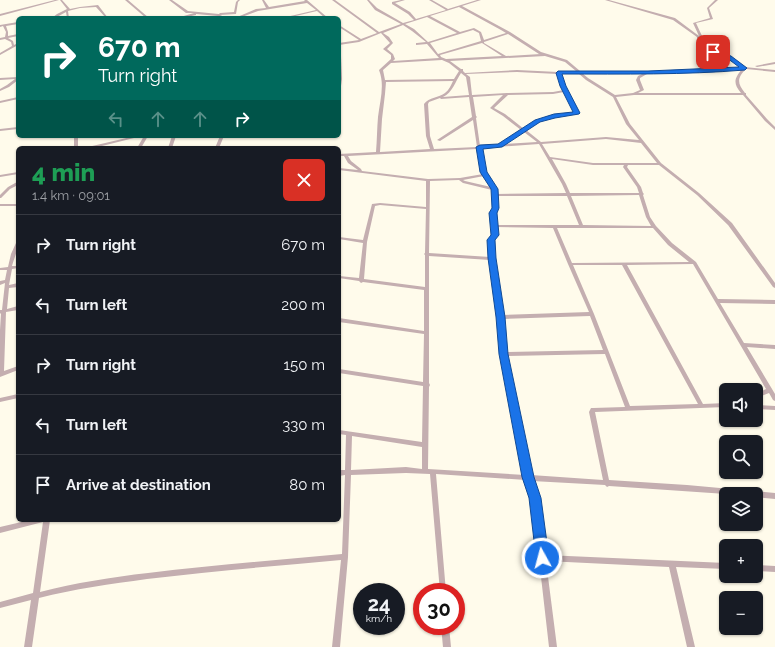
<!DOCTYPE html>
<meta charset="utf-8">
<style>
:root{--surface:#171b24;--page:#242831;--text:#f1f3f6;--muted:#9ea1a6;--line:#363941}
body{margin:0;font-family:Raleway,sans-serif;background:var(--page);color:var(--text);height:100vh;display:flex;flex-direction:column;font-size:15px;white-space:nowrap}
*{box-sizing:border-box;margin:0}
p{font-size:13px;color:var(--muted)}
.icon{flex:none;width:22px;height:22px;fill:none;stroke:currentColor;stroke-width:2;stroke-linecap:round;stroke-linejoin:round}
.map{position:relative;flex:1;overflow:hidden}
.drawer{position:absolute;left:16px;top:146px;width:325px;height:376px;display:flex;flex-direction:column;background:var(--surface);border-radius:6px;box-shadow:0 1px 3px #0004}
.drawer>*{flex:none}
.hud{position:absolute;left:16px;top:16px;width:325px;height:122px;border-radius:6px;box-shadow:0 1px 3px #0004;background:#00695c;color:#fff;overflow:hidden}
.tools{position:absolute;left:719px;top:383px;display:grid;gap:8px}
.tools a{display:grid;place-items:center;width:44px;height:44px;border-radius:6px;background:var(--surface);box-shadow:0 1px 3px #0004;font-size:20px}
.speed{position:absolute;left:353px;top:583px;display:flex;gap:8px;font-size:20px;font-weight:700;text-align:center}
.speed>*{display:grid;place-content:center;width:52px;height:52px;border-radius:50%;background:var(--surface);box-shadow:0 1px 3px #0004;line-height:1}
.speed small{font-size:10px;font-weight:400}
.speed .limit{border:6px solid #d22;background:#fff;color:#111}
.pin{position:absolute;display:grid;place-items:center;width:34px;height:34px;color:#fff;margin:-17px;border-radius:8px;box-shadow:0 2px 6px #0006}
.me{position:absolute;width:44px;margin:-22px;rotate:353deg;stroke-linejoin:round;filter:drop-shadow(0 0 3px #0008)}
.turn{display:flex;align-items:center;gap:14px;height:84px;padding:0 16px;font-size:18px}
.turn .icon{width:52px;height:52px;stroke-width:2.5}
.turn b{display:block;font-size:28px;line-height:34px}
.lanes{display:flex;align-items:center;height:38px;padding:0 16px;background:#0003;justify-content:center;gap:20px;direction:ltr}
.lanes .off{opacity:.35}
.round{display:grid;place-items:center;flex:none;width:42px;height:42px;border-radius:6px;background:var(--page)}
.summary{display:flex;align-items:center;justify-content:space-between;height:68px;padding:0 16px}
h1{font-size:24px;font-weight:800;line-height:30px;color:#1e9e55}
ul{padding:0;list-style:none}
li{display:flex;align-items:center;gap:12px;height:60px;padding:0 16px;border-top:1px solid var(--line)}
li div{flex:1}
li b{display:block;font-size:15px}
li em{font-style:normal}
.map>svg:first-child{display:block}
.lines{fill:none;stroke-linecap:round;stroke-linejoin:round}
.minor{fill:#c4aeb0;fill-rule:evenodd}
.route{fill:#1a73e8;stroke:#114b97}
</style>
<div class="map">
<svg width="775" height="647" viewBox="0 0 775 647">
<rect width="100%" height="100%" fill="#fffbeb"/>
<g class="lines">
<g class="minor">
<polygon points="55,0 59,0 0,16 0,14"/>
<polygon points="60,0 62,0 70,9 80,7 98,5 108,18 106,18 96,7 80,8 68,11 69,18 67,18 66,12 55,18 52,18 57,14 67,9"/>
<polygon points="125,0 128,0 149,18 146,18"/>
<polygon points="169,0 172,0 188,11 219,14 220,13 234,12 236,2 238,0 240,0 238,2 236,14 220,15 227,18 223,18 218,16 196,14 196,15 182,18 177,18 194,13 186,13"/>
<polygon points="262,0 264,0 269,7 305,1 304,0 307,0 328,18 325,18 317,11 287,18 282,18 316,10 307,3 258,11 239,18 235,18 256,9 266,8"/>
<path d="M332,0H335L379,32L401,24L375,10L367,0H369L377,8L403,23L414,20L408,14L392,4V2L401,0H405L395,3L410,12L416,19L446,10L429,0H432L448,9L477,0H481L462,6L510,32L541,52L567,60L580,71L648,72L717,70L741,67L728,58L712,53L703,42L699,39H697V37L673,20L605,0H609L675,18L699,36L693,23L710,18L707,8L715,0H718L709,8L713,19L696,23L702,36L701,37L705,40L714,51L730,56L745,67L775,70V72L746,69C737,78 737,83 745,93H746V95L767,119L775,127V130L765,121L743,95H634L616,97L630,124L661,163L699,193L732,223L775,283V288L773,287L728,225L697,195L659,165H628L627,167L641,187L643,193L644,194L643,195L650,217L656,226L672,243L696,262L718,299L775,300V304L720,303L744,343L775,345V349L747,347L775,394V401L773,400L769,393L756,398V394L766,389L693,264L627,265L703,404L726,403V407L595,412L609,480L687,485L775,493V499L756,497V494H726L609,486L607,487L605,485L532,481L538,498L545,555L726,563V569L676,567L695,647H687L669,567L546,561L557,647H549L532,498L526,480L436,474L446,592H440L430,474L406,473L351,475L348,557L340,647H332L341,560C276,566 212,571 147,579C111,584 74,589 39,598L32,647H24L31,600L0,608V602L33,593L43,522L0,533V527L30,520H50L40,592C75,583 112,577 148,573C212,565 277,560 342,554L345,475L339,476V470H345L346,435L339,434V430L422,442L423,386L339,373V369L423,382L424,334L339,322V318L424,331V290L363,282L361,283L359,281L339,278V276L359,278L363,243L339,239V237L363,240L372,204L380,203L426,207V181L339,170V168L358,170L348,163L344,156H339V154L376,152C377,140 377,128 378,117C380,100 385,85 379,70L391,59V55L383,49L390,43L381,33L359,42L339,45V43L359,40L339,27V25L361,39L377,33ZM459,7L501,30L506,33L484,40L481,32L474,28L460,32L430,16ZM427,17L457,33L428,42L414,29L405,24ZM403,25L412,31L426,42L417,43H416V45L427,44L439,58L393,61L395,59L393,54L387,49L393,43L389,37L383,33ZM473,30L479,33L481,41L438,54L430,43ZM508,34L539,54H541L506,56L484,43V42ZM482,43L502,56L446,59L441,57L440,55ZM545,56L565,62L576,71H560L558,72L517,70L465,73L463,71V69H461L450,61ZM442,60L449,63L459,71L454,79L385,80L383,70L391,63ZM742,69C734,79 733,83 741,93H638L644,90L640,80V78L647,74L717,72ZM517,72L558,74L564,90L553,92L507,93L472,95L470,77L466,74ZM461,73L466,77L469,95L443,97C453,92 455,82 461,73ZM561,73H578L586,80L613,97L626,124L639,140L606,137L541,142L526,130L539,122L554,117L577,114L579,113L565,86ZM582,73L642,74L638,76L636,80L640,90L633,93L615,95L588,78ZM453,81C451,85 449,90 445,93C439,98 429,97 424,104L426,136L430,149L380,152L382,119L385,94L386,82ZM564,92L575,112L554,115L537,120L524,129L505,114L494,108L508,95L553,94ZM503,95L490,108L503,116L521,130L499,145L480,146L476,118L477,117L476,116L473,97ZM469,97L472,117L437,140L440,141L473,120L477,147L434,149L430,136L428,104L429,102L440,98L441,99ZM524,132L537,142L505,144ZM606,139L641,143L657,163H593L550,157L542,144ZM539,144L562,184L566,193L496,194C496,186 490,181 487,174C483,166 482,157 481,148ZM477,149L479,163L483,174L460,178L428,179L362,171L361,169L351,161L348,156ZM552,159L593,165H624L623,167L637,187L639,193H570L566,184ZM484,176L491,187L465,181L463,180ZM459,180L463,183L492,190L493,208L491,213L493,235L489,239L490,257L429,253L430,181ZM639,195L646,217L651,226L583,225L571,196ZM496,196H567L579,225H496L495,213L497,208ZM380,205L426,209L425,253L424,254L425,255V287L364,279L367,242L375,206ZM496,227L553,228L568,264L589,312L502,315L494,259L493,239L497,235ZM557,228H653L668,245L689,262L572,263ZM429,256L490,260L498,317L501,354L525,475L428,469L429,387L430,385L429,383ZM573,265H622L698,404L630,406L594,314ZM590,316L603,350L506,352L503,319ZM605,354L625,407L593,408H591L589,412L603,480L531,475L507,356ZM352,436L422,447V469L406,467L351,470Z"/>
<polygon points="18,22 18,24 6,26 8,32 8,36 18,34 18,36 8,38 13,41 14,45 18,43 18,45 0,55 0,53 12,46 11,42 5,39 0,40 0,38 5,37 6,32 3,26 0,27 0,25"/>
<polygon points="339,55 341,56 342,79 341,86 339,87"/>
<polygon points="775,62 775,64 757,67 755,66"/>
<polygon points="18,77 18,80 9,87 0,91 0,89 7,85 15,79 0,80 0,78"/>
<polygon points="18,97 18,99 0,103 0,101"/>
<polygon points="18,127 18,129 0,131 0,129"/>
<rect x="74" y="136" width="4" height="12"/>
<polygon points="135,136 142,136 94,148 87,148 88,147"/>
<polygon points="144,136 148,136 141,148 137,148"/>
<polygon points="172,136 176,136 172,148 168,148"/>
<polygon points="220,136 224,136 219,148 215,148"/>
<polygon points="18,172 18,174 0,177 0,175"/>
<polygon points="17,182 18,182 18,185 10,189 1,198 0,198 0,195 8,187"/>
<rect x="0" y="204" width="18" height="2"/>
<path d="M16,243H18C18,251 14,258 12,266H18V268L12,269L9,285L18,283V287L9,288L7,309L18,306V310L6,312L4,371L18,366V370L0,377V330L1,313L0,314V310H2L5,283L0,285V281L5,280L7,270H0V268L8,267L11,254Z"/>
<polygon points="18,394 18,398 0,402 0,398"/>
<polygon points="756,405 775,406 775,410 756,409"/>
<polygon points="756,565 775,566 775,572 756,571"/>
<polygon points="441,626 449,626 451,647 443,647"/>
</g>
</g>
<path class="route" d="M713,50L731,56L747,68L745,70C684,75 623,74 562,74L566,86L580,113L579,114L555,118L540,122L502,147L483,149L487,172L498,189L499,208L497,213L499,235L495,240L496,258L505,317L508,354L534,477L541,498L549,558L547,562L542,563L538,562L536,558L529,498L522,477L499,354L496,317L488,258L487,240L491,235L489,213L492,208L491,189L480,172L476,147L480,145L498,144L535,120L554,114L573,112L560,86L556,73L558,71H648L739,67L727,58L711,53L710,52Z"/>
</svg>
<div class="tools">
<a><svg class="icon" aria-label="sound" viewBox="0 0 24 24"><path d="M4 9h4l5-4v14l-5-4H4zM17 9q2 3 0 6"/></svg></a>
<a><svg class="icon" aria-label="search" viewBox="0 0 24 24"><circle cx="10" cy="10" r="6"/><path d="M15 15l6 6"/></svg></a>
<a><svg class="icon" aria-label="layers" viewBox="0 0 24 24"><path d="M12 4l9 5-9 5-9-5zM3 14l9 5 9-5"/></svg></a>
<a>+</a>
<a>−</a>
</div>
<div class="speed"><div>24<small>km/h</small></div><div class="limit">30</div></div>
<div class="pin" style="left:713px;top:52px;background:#d93025"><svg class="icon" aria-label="arrive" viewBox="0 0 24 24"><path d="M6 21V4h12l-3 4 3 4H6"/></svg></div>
<svg class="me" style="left:542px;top:558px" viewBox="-20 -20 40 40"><circle r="17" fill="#1a73e8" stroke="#fff" stroke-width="3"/><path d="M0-11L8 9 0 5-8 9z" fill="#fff"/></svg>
<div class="hud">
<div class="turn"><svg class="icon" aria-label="right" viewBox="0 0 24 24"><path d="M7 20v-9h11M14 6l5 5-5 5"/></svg><div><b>670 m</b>Turn right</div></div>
<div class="lanes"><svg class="icon off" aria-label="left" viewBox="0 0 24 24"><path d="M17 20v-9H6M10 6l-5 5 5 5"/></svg><svg class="icon off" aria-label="ahead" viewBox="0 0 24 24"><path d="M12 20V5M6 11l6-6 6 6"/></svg><svg class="icon off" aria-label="ahead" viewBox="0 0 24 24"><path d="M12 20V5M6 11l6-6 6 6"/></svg><svg class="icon" aria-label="right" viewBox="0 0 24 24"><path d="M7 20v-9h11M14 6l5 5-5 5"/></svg></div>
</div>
<section class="drawer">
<div class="summary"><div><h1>4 min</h1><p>1.4 km · 09:01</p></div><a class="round" style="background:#d93025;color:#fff"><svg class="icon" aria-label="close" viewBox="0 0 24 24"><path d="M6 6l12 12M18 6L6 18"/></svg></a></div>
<ul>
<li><svg class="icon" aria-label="right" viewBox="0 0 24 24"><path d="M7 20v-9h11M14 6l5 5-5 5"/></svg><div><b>Turn right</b></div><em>670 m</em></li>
<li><svg class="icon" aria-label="left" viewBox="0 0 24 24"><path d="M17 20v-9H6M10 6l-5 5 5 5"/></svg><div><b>Turn left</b></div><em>200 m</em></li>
<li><svg class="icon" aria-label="right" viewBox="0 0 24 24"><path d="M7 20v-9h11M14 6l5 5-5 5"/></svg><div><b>Turn right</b></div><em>150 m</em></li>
<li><svg class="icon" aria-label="left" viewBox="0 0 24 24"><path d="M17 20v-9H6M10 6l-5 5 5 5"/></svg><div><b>Turn left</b></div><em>330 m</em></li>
<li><svg class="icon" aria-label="arrive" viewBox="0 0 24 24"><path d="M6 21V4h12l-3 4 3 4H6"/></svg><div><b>Arrive at destination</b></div><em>80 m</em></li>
</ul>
</section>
</div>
